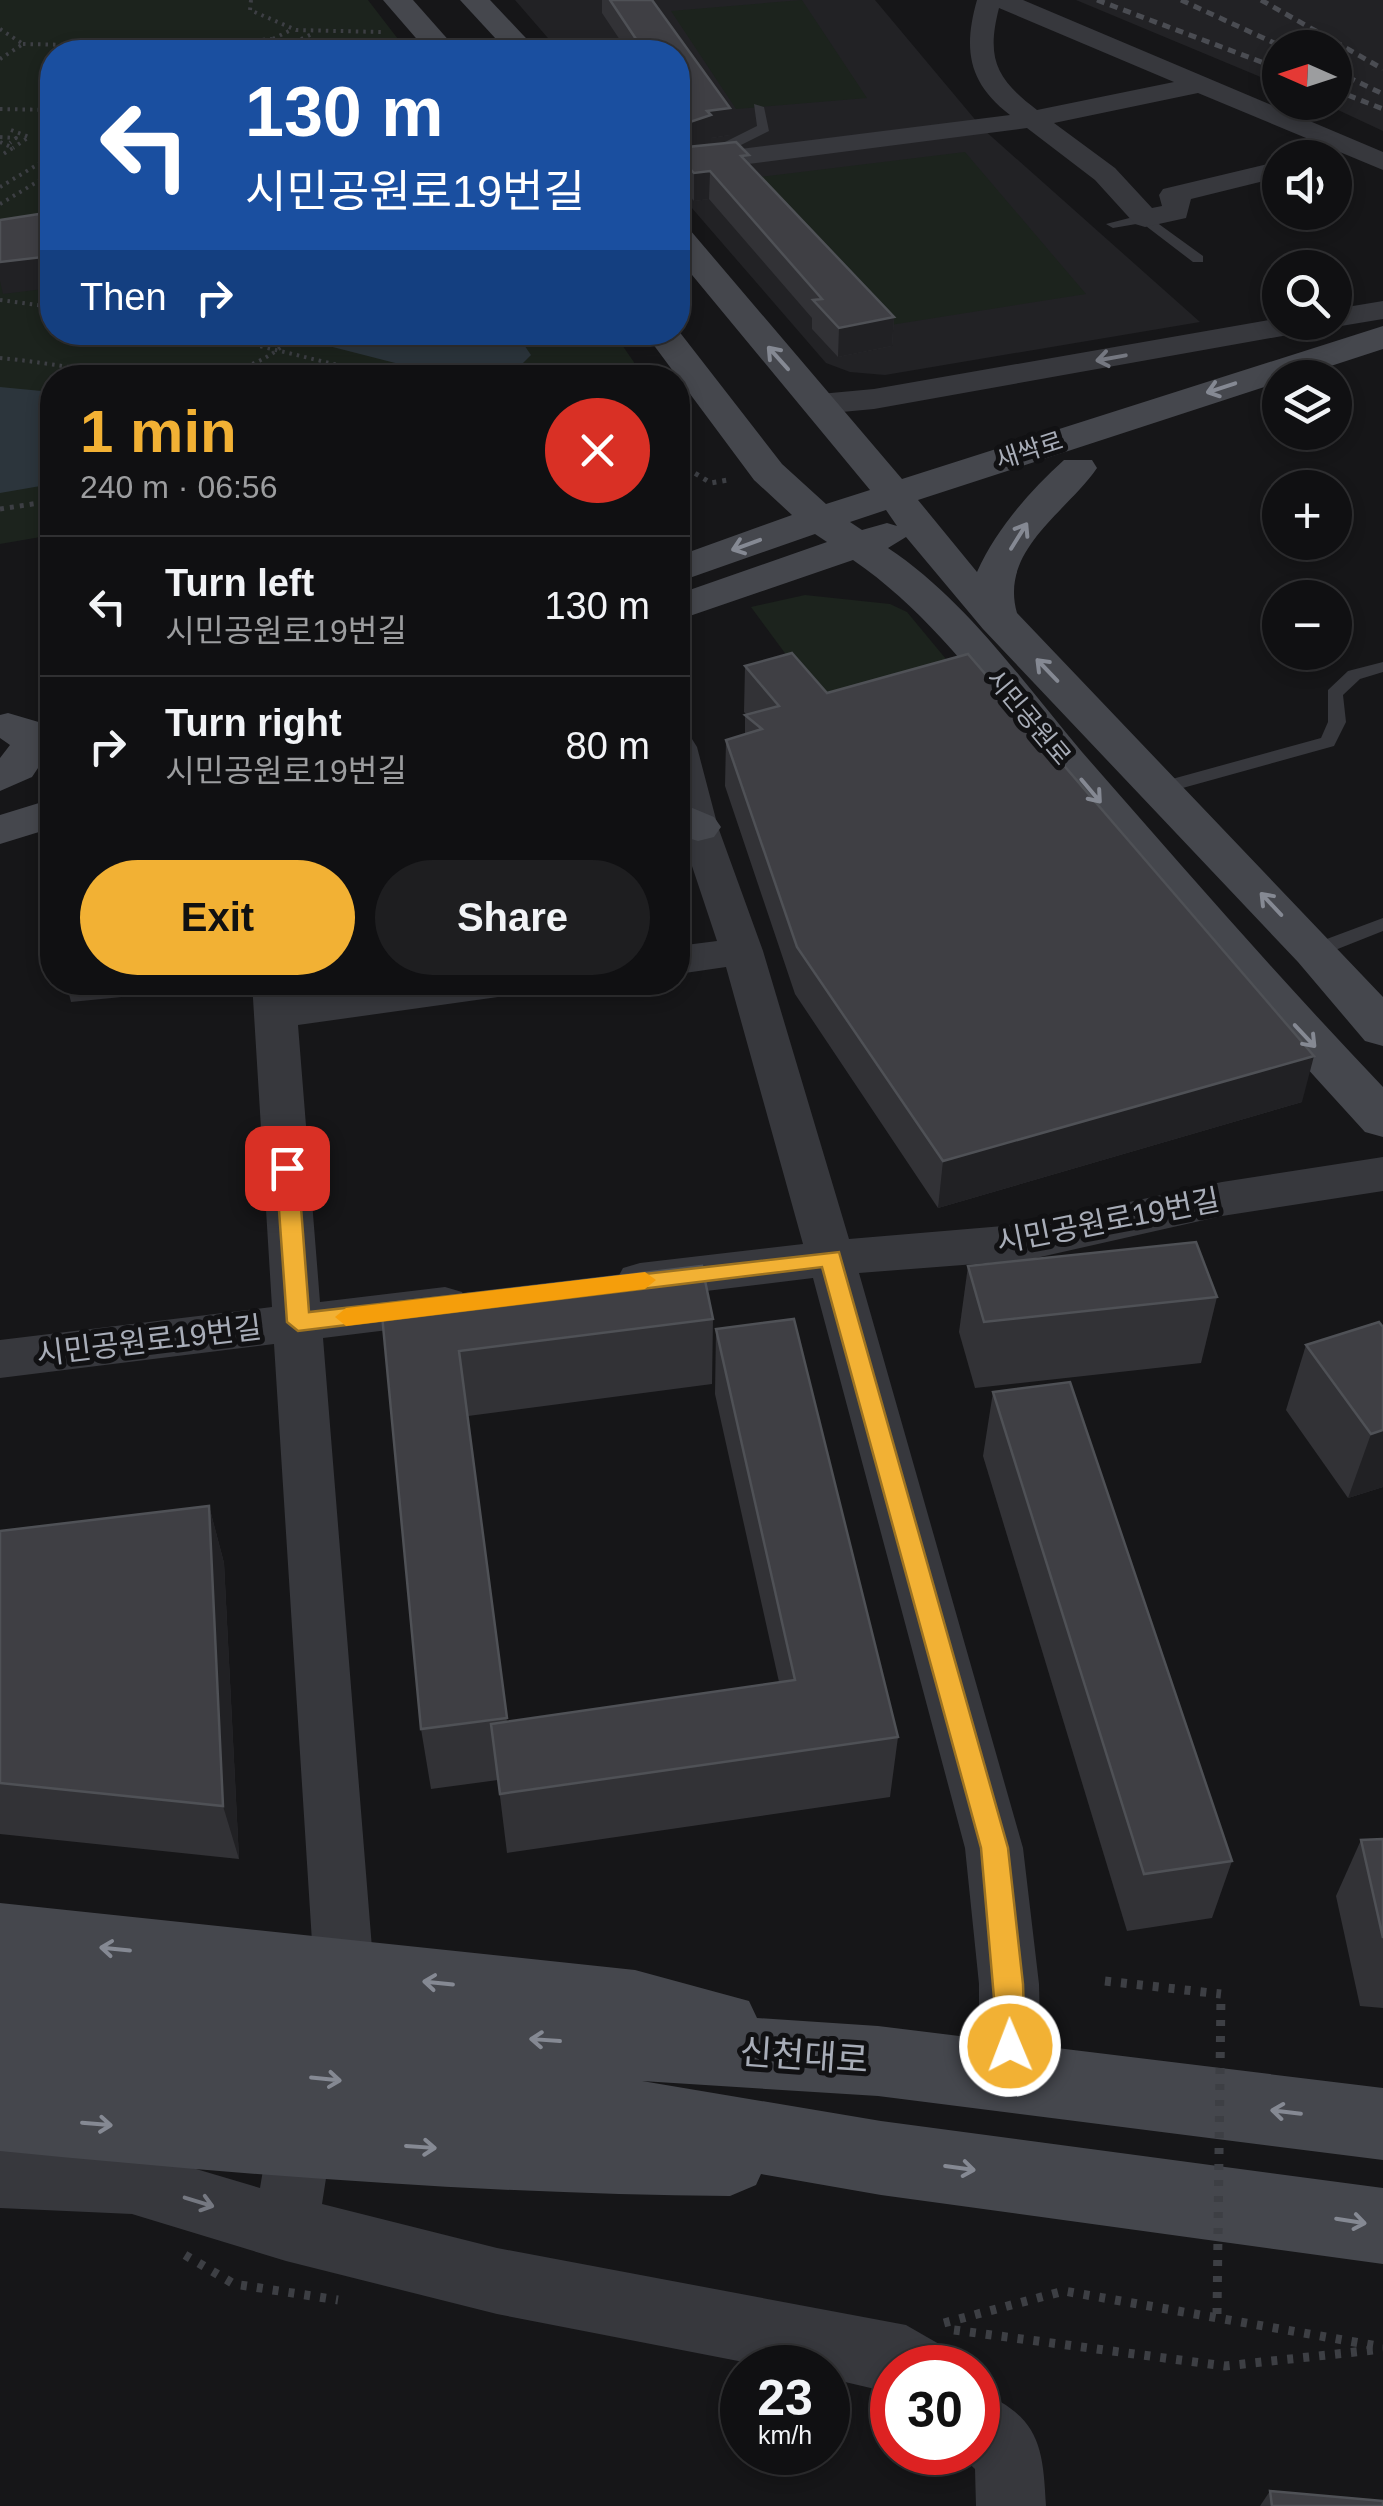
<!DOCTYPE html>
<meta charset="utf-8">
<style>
:root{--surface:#101012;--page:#1e1e20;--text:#f1f3f6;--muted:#9c9d9f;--line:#303032;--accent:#f2b134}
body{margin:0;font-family:Arial,"Noto Sans KR",sans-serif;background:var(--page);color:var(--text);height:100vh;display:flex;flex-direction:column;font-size:38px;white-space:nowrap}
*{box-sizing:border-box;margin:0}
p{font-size:32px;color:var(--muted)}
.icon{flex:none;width:55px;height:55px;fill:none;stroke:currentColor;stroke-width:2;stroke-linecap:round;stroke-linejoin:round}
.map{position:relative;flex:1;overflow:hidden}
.panel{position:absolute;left:40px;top:365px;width:650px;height:630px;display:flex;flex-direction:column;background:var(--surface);border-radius:40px;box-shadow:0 5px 15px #0003,0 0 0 2px var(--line)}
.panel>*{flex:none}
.top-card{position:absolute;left:40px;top:40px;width:650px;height:305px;border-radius:40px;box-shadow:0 5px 15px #0003,0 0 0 2px var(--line);background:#1a4fa0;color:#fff;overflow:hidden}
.needle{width:65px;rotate:273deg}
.controls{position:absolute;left:1262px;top:30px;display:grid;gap:20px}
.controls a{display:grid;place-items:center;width:90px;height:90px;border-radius:50%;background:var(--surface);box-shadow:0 5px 15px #0003,0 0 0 2px var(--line);font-size:50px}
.speed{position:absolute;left:720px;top:2345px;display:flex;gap:20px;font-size:50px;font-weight:700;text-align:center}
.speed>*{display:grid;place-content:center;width:130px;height:130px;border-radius:50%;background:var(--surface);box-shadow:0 5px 15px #0003,0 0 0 2px var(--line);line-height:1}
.speed small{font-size:25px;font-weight:400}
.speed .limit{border:15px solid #d22;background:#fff;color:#111}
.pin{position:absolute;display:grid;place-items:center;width:85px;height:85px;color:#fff;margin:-42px;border-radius:20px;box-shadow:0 5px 15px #0006}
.me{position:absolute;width:110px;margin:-55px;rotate:359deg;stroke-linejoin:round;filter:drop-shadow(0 0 8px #0008)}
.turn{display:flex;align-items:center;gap:35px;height:210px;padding:0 40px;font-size:45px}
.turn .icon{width:130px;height:130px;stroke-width:2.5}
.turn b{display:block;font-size:70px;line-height:85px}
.then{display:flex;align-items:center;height:95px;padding:0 40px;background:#0003;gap:20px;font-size:38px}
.round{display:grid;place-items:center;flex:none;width:105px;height:105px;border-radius:52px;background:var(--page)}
.summary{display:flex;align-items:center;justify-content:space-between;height:170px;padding:0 40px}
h1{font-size:60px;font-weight:700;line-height:75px;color:var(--accent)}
.cta{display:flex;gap:20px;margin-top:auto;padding:20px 40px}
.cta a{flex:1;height:115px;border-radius:60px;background:var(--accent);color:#111;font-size:40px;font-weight:700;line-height:115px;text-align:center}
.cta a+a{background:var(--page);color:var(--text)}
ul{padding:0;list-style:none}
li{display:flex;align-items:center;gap:30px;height:140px;padding:0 40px;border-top:2px solid var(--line)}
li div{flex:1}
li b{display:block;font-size:38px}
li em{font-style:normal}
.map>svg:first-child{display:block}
.built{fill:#222225}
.green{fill:#1c231d}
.water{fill:#2c353c}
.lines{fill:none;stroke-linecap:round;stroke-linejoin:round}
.path-far2{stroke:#3d3f44;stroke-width:4;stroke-dasharray:2.5 5;stroke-linecap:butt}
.path-far1{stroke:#3d3f44;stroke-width:5;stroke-dasharray:4 6;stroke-linecap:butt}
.path{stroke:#3d3f44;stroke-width:9;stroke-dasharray:6 10;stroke-linecap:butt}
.lane{fill:#37383d;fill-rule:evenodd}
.street{fill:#37383d;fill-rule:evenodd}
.secondary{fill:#45474d;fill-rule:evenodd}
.rail{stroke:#4a4c52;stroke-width:5;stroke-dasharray:8 6;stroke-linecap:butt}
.path-bridge{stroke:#3d3f44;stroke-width:9;stroke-dasharray:6 10;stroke-linecap:butt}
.wall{fill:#323236}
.shaded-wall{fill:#212124}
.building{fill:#3f3f44;stroke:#4f5156;stroke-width:2.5}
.oneway{stroke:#858993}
.oneway2{stroke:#757881}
.route{fill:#f2b134;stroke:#9d7322;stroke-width:2.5}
.slow{fill:#f59e0b}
.labels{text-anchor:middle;stroke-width:10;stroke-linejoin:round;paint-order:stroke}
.far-street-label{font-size:25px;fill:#a8adb8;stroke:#111113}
.street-label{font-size:30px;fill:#a8adb8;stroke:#111113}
.near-street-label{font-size:35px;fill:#a8adb8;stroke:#111113}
</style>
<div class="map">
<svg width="1383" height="2506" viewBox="0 0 1383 2506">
<rect width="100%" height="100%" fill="#161618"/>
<g class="built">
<polygon points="515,0 875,0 983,129 1200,322 885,375 850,372 826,363 678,192 678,52 560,52"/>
<polygon points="1076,0 1383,0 1383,131 1323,103 1335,102 1335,48 1280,48 1280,85"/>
</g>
<g class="green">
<polygon points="0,0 368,0 408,52 52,52 52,332 614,333 644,377 52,378 52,535 0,544"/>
<polygon points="802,0 867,98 736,109 671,11"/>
<polygon points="965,152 1086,294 884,326 752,178"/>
<polygon points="805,595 890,604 907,612 970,688 835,721 751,607"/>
</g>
<g class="water">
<polygon points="278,333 516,333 531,355 509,377 450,377"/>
<polygon points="0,387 52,392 52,484 0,493"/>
</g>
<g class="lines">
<g class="path-far2">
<polyline points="251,0 250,10 296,30 381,32"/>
<polyline points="0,29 23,44 0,59"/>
<polyline points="23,44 171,47 272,39"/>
<polyline points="246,52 289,31"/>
<polyline points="274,52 314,33"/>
<polyline points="0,109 52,110"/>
<polyline points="11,130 29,137 13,148"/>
<polyline points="0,137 16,138 10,143"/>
<polyline points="0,142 13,148 0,156"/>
<polyline points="0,187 52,156"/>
<polyline points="0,204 52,173"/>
<polyline points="0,300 52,307"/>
<polyline points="202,332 391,378"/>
<path d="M0,358C87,365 234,409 296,332"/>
</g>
<g class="path-far1">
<polyline points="678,463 711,483 728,480"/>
<polyline points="0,509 52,501"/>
</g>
<g class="path">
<polyline points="1105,1981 1221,1994"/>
<polyline points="185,2255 234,2284 338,2300"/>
<polyline points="944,2323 1064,2291 1383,2347"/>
<polyline points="954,2330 1225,2366 1383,2349"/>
</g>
<g class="lane">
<polygon points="754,104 764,107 769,131 733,149 678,164 678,156 723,143 757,126"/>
<polygon points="1145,214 1203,256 1203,262 1193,262 1142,223 1113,228 1106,224"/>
<polygon points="1383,662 1383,672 1360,679 1343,695 1346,722 1334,746 1161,794 1152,788 1154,784 1321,738 1328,722 1328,690 1348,671"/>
<polygon points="1383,918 1383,931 1315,958 1305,951 1308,946"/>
</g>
<g class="street">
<path d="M977,0H1023L1383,152V170L1198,93L1054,123L1115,168L1152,208L1162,206L1159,195L1163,189L1280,161V177L1191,199L1186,218L1145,227L1135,224L1095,180L1027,128L678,173V157L1010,115C968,83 963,49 977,0ZM999,8L1174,82L1037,110C996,79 986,59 999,8Z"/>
<polygon points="1383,301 1383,319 1335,327 1324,324 1310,331 874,409 820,414 804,404 820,394 874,389 1280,318 1280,322 1335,322 1335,309"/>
<polygon points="678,736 692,739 697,747 718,827 763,951 849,1239 1027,1224 1222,1182 1383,1157 1383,1191 1222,1216 1027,1260 859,1273 1023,1848 1039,1984 1041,2077 1032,2099 1010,2108 988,2099 979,2077 979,1984 965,1848 813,1278 640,1299 623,1294 616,1281 623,1268 640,1263 803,1244 726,967 678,974 678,946 717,941 678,824"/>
<polygon points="252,982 294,982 295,996 395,982 526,982 520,992 505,996 298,1025 320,1302 445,1287 462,1292 469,1305 462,1318 445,1323 323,1338 374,1973 365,1993 344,2002 323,1993 314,1973 274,1344 0,1378 0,1340 272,1307"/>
<polygon points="300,2108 323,2118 332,2140 322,2204 497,2248 906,2325 939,2344 949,2368 892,2368 892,2393 828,2378 828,2368 774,2368 497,2314 286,2261 132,2214 0,2208 0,2144 132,2150 260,2188 268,2140 277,2118"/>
<path d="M978,2391C1039,2416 1043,2445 1046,2506H976L975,2469L957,2452H978Z"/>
</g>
<g class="secondary">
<polygon points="383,0 413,0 459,52 428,52"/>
<polygon points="460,0 490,0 539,52 508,52"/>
<path d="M678,227L690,230L902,479L1383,326V349L1294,378H1280V382L918,500L977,572C997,528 1029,492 1064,460H1092L1097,468C1066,513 999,550 1017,613L1383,997V1046L1365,1041L1298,962L983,629L906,537L888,548C965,599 1023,682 1082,752C1181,865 1279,978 1383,1087V1137L1365,1132C1262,1020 1163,905 1065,788C1000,710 938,618 853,560L678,620V594L827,542L815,534L678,582V556L792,515L754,480L644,332L678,330L782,464L826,504L870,490L678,258ZM886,510L897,526L887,523L862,530L850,522Z"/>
<polygon points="8,713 42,723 52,747 32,777 0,791 0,758 10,745 0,738 0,715"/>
<polygon points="52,799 52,828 0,844 0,815"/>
<polygon points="678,802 714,817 721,827 714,837 698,841 678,835"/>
<path d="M0,1903L635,1970L749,2001L757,2018L878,2026L1383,2088V2160L878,2096L642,2081L881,2121L1383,2188V2264L881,2195L761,2174L756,2185L730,2196C486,2194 243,2175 0,2151Z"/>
</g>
<g class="rail">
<polyline points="1097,0 1280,69"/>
<polyline points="1181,0 1285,48"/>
<polyline points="1261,0 1383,69"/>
<polyline points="1335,71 1383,94"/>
<polyline points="1335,90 1383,109"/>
</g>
<polyline class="path-bridge" points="1217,2314 1221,1994"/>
</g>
<g class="wall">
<polygon points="602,0 652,0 730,108 730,135 711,138 711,143 702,145 748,164 894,317 892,346 838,357 812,329 812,318 709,199 694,201 678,183 678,52 628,52 602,13"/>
<polygon points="745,666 827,693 1302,1102 938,1208 795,994 725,786 726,740 745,734 745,715 747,715 744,712"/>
<polygon points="66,982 182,982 182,991 71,1002"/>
<polygon points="968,1266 1217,1297 1201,1363 975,1388 959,1332"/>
<polygon points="381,1304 713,1319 712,1384 468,1416 507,1722 779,1682 715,1394 716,1329 898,1737 890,1797 507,1853 498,1780 431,1789 421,1729"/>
<polygon points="1383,1327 1383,1487 1348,1498 1286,1410 1306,1345"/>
<polygon points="993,1392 1232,1861 1212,1918 1127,1931 983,1456"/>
<polygon points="209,1506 224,1563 239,1859 0,1834 0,1531"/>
<polygon points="1383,1839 1383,2008 1360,2006 1336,1896 1361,1840"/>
<polygon points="1270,2491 1383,2506 1260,2506"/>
</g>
<g class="shaded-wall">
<polygon points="730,108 730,135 711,138 711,143 678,153 678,126 707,111"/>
<polygon points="710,171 709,199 694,201 694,173"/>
<polygon points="52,256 52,288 3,294 0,281 0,262"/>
<polygon points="894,317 892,346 838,357 839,328"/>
<polygon points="1314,1056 1302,1102 938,1208 943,1161"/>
<polygon points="1383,1430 1383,1487 1348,1498 1371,1434"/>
<polygon points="209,1506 224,1563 239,1859 223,1806"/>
</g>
<g class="building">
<polygon points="610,0 652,0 730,108 707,111 711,115 678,126 678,52 632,52 644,51"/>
<polygon points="736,142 749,155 741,156 894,317 839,328 813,300 822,299 710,171 694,173 678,156 678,148"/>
<polygon points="52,212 52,256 0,262 0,220"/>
<polygon points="792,653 827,693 968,654 1314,1056 943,1161 797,947 726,740 762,729 745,715 779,706 745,666"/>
<polygon points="1196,1242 1217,1297 984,1322 968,1266"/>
<polygon points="702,1266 713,1319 459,1351 507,1718 421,1729 381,1304"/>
<polygon points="794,1319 898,1737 500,1794 491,1724 795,1680 716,1329"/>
<polygon points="1379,1322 1383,1327 1383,1430 1371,1434 1306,1345"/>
<polygon points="1070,1382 1232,1861 1144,1874 993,1392"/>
<polygon points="209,1506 223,1806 0,1783 0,1531"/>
<polygon points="1383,1839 1383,1938 1361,1840"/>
<polygon points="1270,2491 1383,2501 1383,2506 1272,2506"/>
</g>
<defs><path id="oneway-shaft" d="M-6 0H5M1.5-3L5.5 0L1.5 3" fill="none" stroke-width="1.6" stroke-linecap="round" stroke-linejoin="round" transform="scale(2.5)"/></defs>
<g class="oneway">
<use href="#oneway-shaft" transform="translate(778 358) rotate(-132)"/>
<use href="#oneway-shaft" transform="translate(1221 388) rotate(162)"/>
<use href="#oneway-shaft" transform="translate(1019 536) rotate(-58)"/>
<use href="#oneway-shaft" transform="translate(746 545) rotate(160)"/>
<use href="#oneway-shaft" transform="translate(1047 670) rotate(-134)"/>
<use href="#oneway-shaft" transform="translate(1091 791) rotate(50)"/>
<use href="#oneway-shaft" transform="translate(1271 904) rotate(-133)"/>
<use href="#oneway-shaft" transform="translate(1305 1036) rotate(47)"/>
<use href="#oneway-shaft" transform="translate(115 1949) rotate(-174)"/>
<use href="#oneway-shaft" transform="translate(438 1983) rotate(-174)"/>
<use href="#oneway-shaft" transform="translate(545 2040) rotate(-176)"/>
<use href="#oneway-shaft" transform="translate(326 2079) rotate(6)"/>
<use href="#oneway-shaft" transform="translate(1286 2112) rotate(-173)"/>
<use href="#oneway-shaft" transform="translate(97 2124) rotate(5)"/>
<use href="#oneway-shaft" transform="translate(421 2147) rotate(4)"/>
<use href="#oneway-shaft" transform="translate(960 2168) rotate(8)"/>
<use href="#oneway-shaft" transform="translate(1351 2221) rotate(9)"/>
</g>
<g class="oneway2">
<use href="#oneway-shaft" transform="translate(1111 358) rotate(170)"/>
<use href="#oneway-shaft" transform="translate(199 2202) rotate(17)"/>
</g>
<polygon class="route" points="287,1160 298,1168 309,1312 839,1252 1008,1848 1023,1984 1025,2046 1020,2056 1010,2061 999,2056 981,1848 822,1267 298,1331 287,1322 276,1168"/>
<polygon class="slow" points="645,1272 656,1280 645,1289 346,1326 335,1317 346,1308"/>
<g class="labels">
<g class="far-street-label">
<text transform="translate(1029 450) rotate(-18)" y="9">새싹로</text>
<text transform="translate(1029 717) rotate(50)" y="9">시민공원로</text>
</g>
<g class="street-label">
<text transform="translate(1108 1221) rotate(-11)" y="10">시민공원로19번길</text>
<text transform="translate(149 1341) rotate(-7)" y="10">시민공원로19번길</text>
</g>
<g class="near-street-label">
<text transform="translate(804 2056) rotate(4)" y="12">신천대로</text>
</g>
</g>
</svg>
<div class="controls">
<a><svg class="needle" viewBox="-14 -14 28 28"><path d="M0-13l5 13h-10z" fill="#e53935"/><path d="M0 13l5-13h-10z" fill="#9c9d9f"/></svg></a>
<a><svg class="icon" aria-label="sound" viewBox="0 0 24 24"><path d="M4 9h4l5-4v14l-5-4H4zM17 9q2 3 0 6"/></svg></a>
<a><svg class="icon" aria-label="search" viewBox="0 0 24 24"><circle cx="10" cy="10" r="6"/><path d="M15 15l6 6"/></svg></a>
<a><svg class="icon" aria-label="layers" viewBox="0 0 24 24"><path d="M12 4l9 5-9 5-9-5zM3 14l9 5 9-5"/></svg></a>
<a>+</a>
<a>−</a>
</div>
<div class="speed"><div>23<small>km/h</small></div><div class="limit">30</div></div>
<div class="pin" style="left:287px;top:1168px;background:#d93025"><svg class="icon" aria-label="arrive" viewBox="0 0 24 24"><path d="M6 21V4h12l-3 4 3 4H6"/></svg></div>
<svg class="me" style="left:1010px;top:2046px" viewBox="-20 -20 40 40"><circle r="17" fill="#f2b134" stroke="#fff" stroke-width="3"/><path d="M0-11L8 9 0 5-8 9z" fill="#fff"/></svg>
<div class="top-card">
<div class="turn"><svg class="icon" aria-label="left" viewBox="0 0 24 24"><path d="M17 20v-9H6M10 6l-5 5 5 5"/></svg><div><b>130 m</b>시민공원로19번길</div></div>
<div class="then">Then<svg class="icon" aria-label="right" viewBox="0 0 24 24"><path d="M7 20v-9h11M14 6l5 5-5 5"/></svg></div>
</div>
<section class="panel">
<div class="summary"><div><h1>1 min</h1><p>240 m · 06:56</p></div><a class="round" style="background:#d93025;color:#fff"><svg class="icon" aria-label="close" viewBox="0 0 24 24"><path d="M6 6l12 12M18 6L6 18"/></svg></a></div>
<ul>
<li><svg class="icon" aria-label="left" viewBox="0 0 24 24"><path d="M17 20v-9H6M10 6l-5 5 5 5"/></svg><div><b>Turn left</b><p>시민공원로19번길</p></div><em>130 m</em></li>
<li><svg class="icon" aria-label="right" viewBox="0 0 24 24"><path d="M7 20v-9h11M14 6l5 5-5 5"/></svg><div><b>Turn right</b><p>시민공원로19번길</p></div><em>80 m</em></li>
</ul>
<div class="cta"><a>Exit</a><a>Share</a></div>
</section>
</div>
